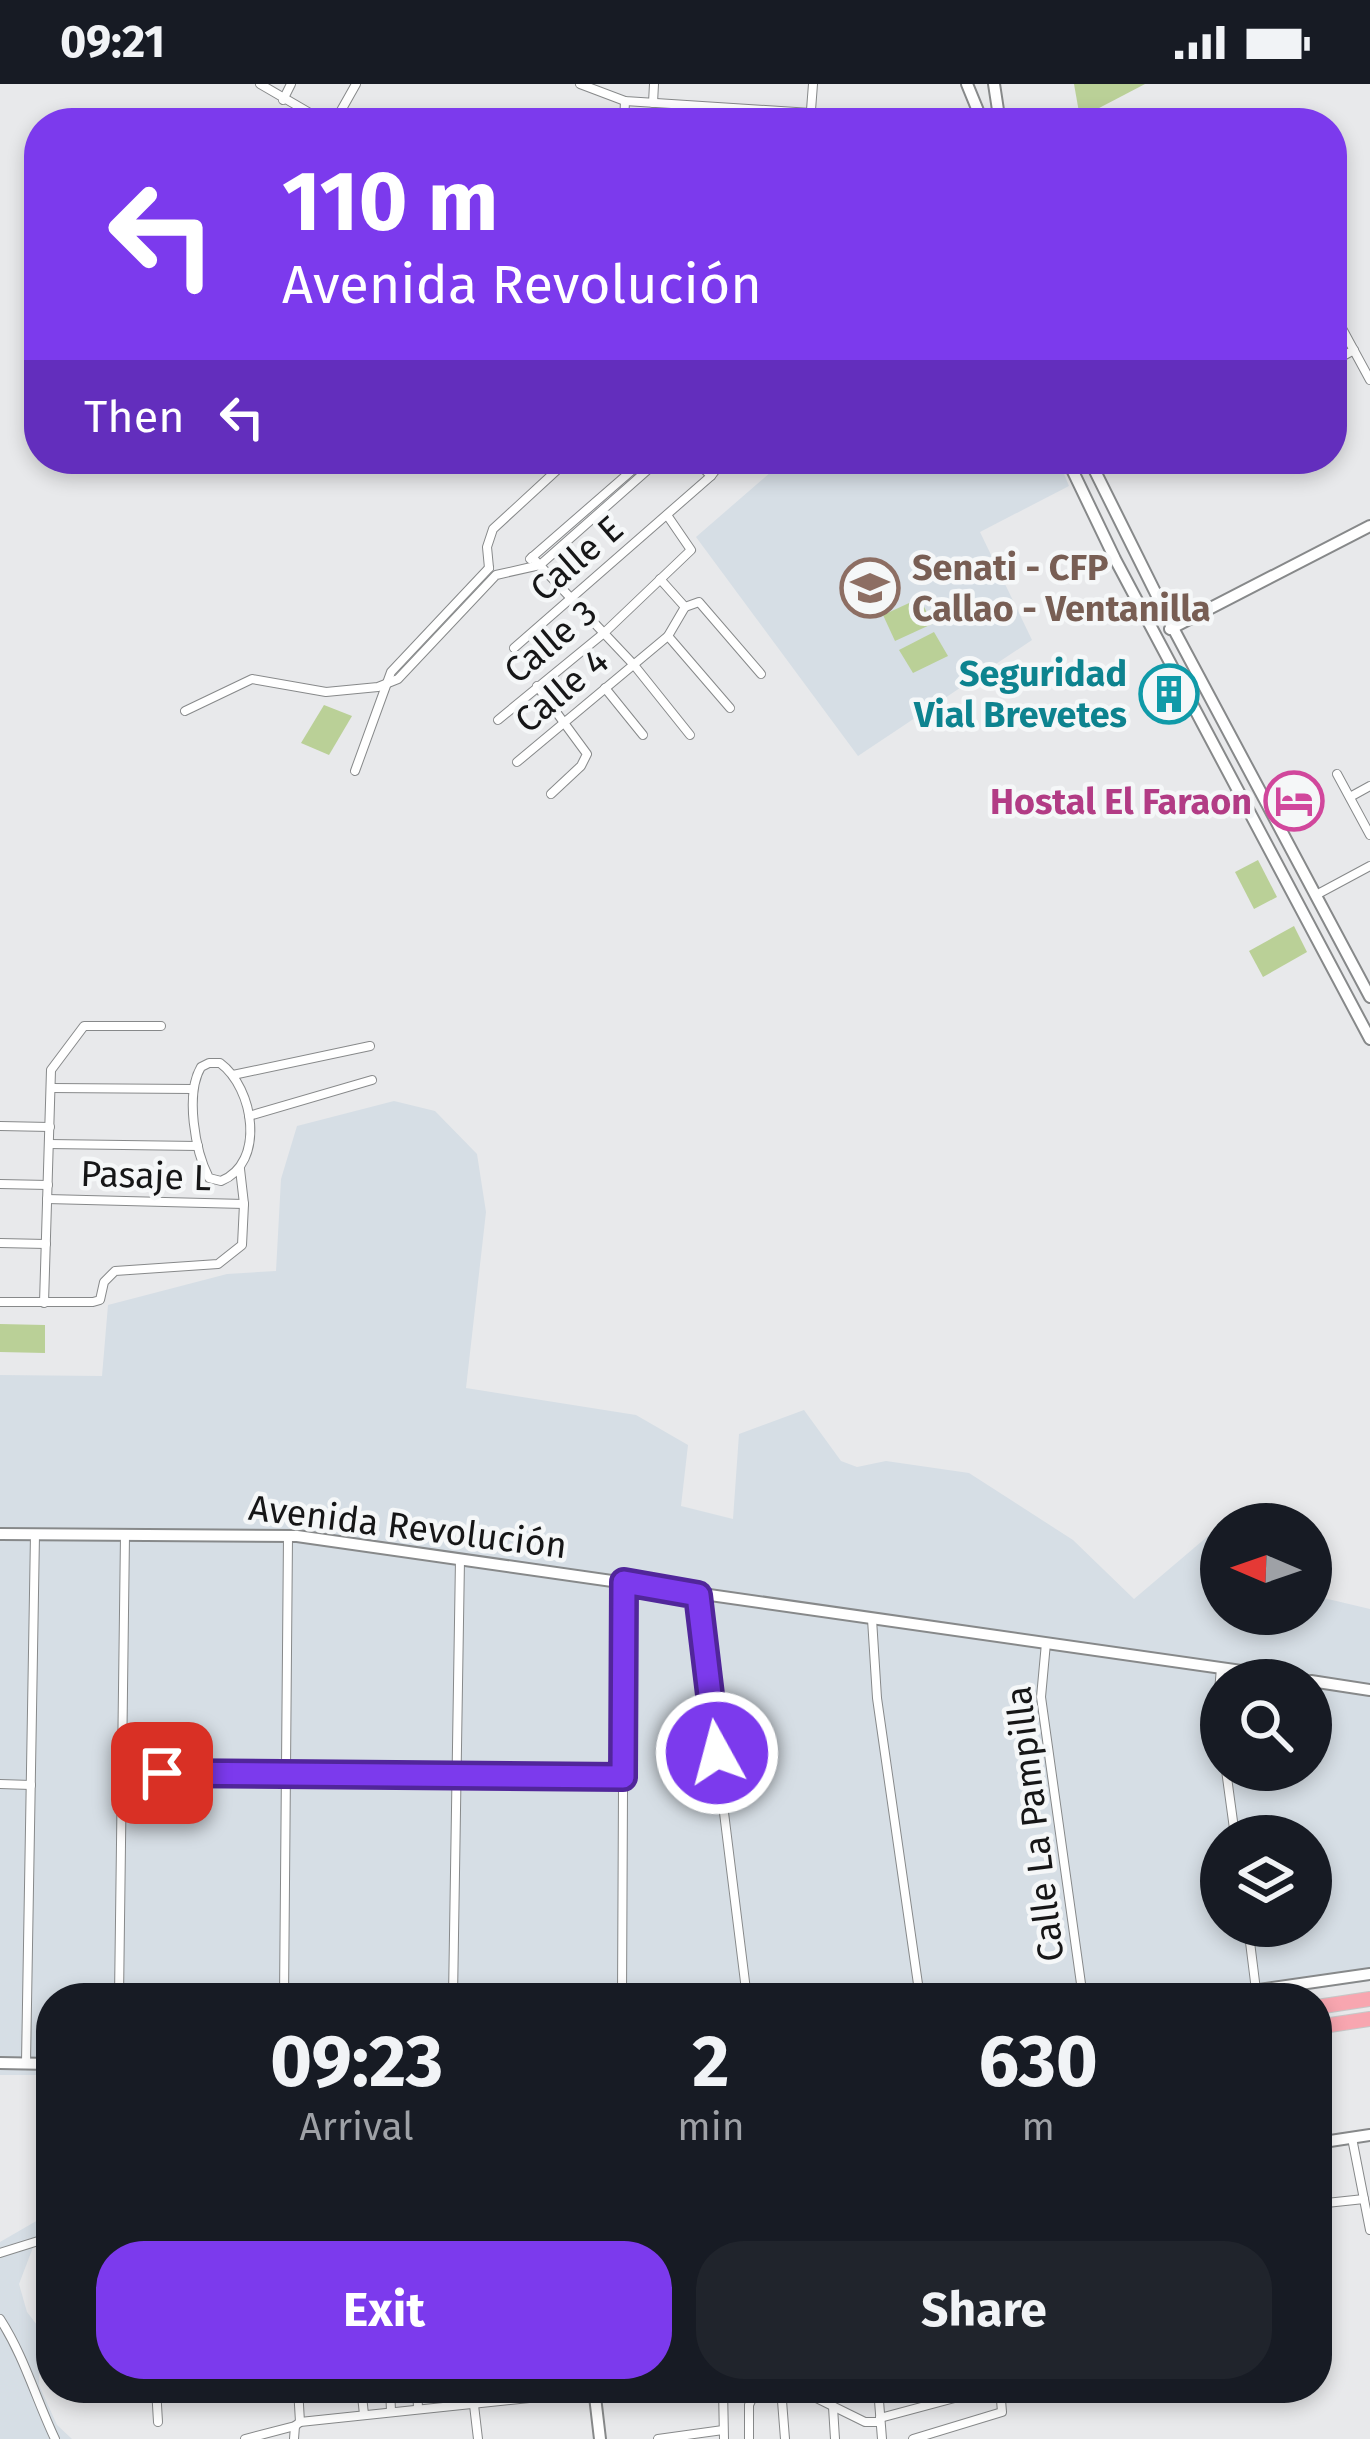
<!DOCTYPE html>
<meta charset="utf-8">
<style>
:root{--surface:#171b24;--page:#20242c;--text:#f1f3f6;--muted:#9ea1a6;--accent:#7c3aed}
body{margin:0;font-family:"Fira Sans",sans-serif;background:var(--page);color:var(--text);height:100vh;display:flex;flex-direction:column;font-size:45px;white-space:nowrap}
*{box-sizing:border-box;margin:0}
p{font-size:39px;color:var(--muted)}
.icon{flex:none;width:66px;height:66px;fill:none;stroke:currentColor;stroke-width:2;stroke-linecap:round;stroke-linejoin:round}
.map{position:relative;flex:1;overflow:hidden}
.side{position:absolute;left:36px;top:1899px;width:1296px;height:420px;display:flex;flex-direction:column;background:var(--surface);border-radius:48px;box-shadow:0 6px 18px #0003}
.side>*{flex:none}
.top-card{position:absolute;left:24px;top:24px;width:1323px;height:366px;border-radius:48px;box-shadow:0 6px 18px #0003;background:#7c3aed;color:#fff;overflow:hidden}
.needle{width:78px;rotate:272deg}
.fabs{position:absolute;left:1200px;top:1419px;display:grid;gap:24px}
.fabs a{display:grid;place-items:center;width:132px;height:132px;border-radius:50%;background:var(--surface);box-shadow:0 6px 18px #0003;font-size:60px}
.pin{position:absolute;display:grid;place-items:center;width:102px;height:102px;color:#fff;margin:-51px;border-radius:24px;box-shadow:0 6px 18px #0006}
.me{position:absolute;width:132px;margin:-66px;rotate:353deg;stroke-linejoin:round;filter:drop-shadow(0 0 9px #0008)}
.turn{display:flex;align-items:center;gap:42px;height:252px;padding:0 60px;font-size:54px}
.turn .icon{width:156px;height:156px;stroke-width:2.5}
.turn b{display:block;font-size:84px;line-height:102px}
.then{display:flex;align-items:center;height:114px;padding:0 60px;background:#0003;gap:24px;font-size:45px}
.eta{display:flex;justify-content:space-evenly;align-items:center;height:204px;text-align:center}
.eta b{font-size:72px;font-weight:700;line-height:84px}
.action{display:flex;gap:24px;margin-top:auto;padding:24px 60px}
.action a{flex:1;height:138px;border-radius:48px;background:var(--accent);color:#fff;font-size:48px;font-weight:700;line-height:138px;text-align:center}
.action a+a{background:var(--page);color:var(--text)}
.status{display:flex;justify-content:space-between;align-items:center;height:84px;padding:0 60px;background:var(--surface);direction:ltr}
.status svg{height:33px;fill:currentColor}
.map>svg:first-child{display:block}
.built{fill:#d6dee5;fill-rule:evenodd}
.green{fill:#bad097}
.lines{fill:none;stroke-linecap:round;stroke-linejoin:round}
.street-casing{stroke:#87898a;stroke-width:10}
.secondary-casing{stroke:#87898a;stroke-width:14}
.highway-casing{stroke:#c7c7c7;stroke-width:16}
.street{stroke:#fff;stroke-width:8}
.secondary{stroke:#fff;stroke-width:10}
.highway{stroke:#f8a6b0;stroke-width:14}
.route-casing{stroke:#51269a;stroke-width:30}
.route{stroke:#7c3aed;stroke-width:21}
.labels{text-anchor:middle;stroke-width:9;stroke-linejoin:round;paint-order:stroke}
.street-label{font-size:36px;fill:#161617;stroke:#f5f7f8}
.education-label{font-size:36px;font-weight:bold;fill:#785e54;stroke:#f5f7f8;text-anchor:start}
.culture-label{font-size:36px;font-weight:bold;fill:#0d838f;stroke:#f5f7f8;text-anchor:end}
.hotel-label{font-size:36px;font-weight:bold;fill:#b23c85;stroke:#f5f7f8;text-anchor:end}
</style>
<div class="status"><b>09:21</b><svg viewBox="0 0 49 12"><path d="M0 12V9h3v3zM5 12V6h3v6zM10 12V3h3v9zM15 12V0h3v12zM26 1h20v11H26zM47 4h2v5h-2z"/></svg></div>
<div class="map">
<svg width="1370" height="2355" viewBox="0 0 1370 2355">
<rect width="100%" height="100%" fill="#e8e9eb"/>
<g class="built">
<polygon points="786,375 1058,375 1069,402 980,448 1032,556 858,672 696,453"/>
<path d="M394,1017L435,1027L477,1070L486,1128L466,1304L636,1331L688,1361L681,1422L733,1435L739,1350L804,1326L841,1377L857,1383L886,1377L969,1389L1073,1456L1134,1515L1221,1441V1530H1311V1511L1370,1525V1897L1253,1914H51V1991H0V1291L102,1292L108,1221L227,1190L276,1187L281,1095L297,1042ZM1221,1596H1311V1686H1221ZM1221,1752H1311V1842H1221Z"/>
<polygon points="1241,1424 1294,1428 1293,1440 1222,1440"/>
<polygon points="45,2132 19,2200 27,2228 40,2245 39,2301 57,2341 72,2355 0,2355 0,2158"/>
</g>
<g class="green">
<polygon points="1074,0 1145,0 1080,34"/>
<polygon points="920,514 932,540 895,557 883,531"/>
<polygon points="934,548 948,572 913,589 899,566"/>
<polygon points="324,621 352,632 329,671 301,659"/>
<polygon points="1258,776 1277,813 1254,825 1235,788"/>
<polygon points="1294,842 1307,868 1263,893 1249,867"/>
<polygon points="0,1240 45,1241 45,1269 0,1268"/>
</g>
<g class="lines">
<g class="street-casing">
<g id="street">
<polyline points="260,0 327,39"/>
<polyline points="580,0 625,17 811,29"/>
<polyline points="283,16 291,0"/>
<polyline points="653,19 654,0"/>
<polyline points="334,39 356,0"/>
<polyline points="624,39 625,17"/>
<polyline points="810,39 813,0"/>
<polyline points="1332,226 1370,296"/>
<polyline points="1332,278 1354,266"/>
<polyline points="694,375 711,392"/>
<polyline points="532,473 634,581 690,651"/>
<polyline points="530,475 645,375"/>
<polyline points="489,484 487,463 493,445 569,375"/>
<polyline points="660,495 685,523"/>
<polyline points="685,523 699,518 761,590"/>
<polyline points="668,552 730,624"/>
<polyline points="514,564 711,392 724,375"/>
<polyline points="537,602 587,670 581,682 551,710"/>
<polyline points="605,604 643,651"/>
<polyline points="185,627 252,595 326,608 378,603 398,595 496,491 540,481 660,375"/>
<polyline points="498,636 604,549 691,466 667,431"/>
<polyline points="517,678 668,552 685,523"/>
<polyline points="355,687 391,588 489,484"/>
<polyline points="1337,690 1370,751"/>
<polyline points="1350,713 1370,702"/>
<polyline points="1316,811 1370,782"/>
<path d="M209,979H220C254,1004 266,1079 221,1097L209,1094C195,1067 185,1010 201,983Z"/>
<polyline points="233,991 370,962"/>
<polyline points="51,1004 193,1005"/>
<polyline points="249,1032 372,996"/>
<polyline points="0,1042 50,1043"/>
<polyline points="49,1060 198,1062"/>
<polyline points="0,1100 48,1101"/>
<polyline points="47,1115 244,1120"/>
<polyline points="0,1159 46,1160"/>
<polyline points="0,1218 93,1218 100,1216 104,1198 115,1187 218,1180 242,1161 244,1120 240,1085"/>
<polyline points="44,1219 51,986 84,942 161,942"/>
<polyline points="697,1511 747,1914"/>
<polyline points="872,1535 877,1614 920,1914"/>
<polyline points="1046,1559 1041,1613 1083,1914"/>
<polyline points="1221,1648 1218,1619 1221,1584"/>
<polyline points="1226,1686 1235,1752"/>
<polyline points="120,1689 623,1693"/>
<polyline points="0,1700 31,1701"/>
<polyline points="1248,1842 1256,1906"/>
<polyline points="119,1914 125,1451"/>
<polyline points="284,1914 288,1452"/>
<polyline points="453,1914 460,1475"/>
<polyline points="622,1914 624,1498"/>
<polyline points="26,1979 35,1450"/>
<polyline points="1352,2054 1370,2146"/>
<polyline points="1317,2120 1364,2115"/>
<polyline points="0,2169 51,2153"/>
<path d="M0,2235C24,2272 36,2315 55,2355"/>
<polyline points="156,2304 158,2338"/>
<polyline points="361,2304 364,2330"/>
<polyline points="390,2304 391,2327"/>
<polyline points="417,2304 418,2324"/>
<polyline points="472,2304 478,2355"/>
<polyline points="723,2304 724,2355"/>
<polyline points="781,2304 785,2355"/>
<polyline points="796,2304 865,2338 880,2338"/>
<polyline points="878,2304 882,2355"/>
<polyline points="833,2323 835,2355"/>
<polyline points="880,2334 992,2304"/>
<polyline points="300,2338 625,2304"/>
<polyline points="245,2355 295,2342"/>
<polyline points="294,2355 295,2342 300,2338 298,2304"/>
<polyline points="658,2355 723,2346"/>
<polyline points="749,2355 749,2321 757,2304"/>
<polyline points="913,2355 1002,2328 1000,2304"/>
</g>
</g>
<g class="secondary-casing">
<g id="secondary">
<polyline points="967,0 983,39"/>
<polyline points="994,0 1000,39"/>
<polyline points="1067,375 1115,475 1370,955"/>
<polyline points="1089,375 1173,544 1370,913"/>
<polyline points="1170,545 1370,442"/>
<polyline points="0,1450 297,1452 1305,1596"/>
<polyline points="1311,1597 1370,1606"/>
<polyline points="1203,1914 1370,1890"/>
<polyline points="0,1979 51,1980"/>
<polyline points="1317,2059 1370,2051"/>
<polyline points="594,2304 600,2355"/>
</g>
</g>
<g class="highway-casing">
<g id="highway">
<polyline points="1317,1923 1370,1915"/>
<polyline points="1317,1943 1370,1935"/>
</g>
</g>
<use href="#street" class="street"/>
<use href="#secondary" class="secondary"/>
<use href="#highway" class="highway"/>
</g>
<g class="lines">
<g class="route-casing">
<polyline id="route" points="162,1689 623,1693 624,1498 698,1511 717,1669"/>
</g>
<use href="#route" class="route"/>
</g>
<defs>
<g id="university-ring" transform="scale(3)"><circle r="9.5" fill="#f5f7f8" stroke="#8d6e63" stroke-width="1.5"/><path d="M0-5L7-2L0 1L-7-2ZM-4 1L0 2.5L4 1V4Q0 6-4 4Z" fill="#8d6e63"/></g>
<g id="building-ring" transform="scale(3)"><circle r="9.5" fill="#f5f7f8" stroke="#0f9aa8" stroke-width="1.5"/><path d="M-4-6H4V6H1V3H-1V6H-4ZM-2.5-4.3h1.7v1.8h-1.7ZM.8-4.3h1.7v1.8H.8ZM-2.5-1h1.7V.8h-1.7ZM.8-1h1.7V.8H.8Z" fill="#0f9aa8"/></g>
<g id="hotel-ring" transform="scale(3)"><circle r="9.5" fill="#f5f7f8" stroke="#d1479c" stroke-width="1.5"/><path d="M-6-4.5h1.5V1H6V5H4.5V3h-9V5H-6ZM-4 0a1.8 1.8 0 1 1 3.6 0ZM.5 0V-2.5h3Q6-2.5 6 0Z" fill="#d1479c"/></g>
</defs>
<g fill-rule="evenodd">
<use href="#university-ring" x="870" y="504"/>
<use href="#building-ring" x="1169" y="610"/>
<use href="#hotel-ring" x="1294" y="717"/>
</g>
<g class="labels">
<g class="street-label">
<text transform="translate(576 474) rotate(-41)" y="13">Calle E</text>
<text transform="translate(550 557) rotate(-40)" y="13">Calle 3</text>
<text transform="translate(561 606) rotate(-40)" y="13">Calle 4</text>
<text transform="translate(146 1091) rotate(2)" y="13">Pasaje L</text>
<text transform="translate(408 1442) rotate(7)" y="13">Avenida Revolución</text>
<text transform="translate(1034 1740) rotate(-97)" y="13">Calle La Pampilla</text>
</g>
<g class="education-label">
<text x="912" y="496">Senati - CFP<tspan x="912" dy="41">Callao - Ventanilla</tspan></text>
</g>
<g class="culture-label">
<text x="1127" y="602">Seguridad<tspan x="1127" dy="41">Vial Brevetes</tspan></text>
</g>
<g class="hotel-label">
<text x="1252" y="730">Hostal El Faraon</text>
</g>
</g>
</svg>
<div class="fabs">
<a><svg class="needle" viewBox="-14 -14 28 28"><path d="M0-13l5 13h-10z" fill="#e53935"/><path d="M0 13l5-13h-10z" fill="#9ea1a6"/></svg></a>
<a><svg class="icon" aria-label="search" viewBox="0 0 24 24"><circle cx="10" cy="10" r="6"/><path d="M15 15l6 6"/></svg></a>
<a><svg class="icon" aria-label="layers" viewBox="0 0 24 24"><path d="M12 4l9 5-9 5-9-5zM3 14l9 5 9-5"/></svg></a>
</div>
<div class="pin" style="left:162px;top:1689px;background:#d93025"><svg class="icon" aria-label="arrive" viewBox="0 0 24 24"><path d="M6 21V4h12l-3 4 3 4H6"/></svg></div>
<svg class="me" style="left:717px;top:1669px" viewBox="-20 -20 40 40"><circle r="17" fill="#7c3aed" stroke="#fff" stroke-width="3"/><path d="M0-11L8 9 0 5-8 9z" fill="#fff"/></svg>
<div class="top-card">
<div class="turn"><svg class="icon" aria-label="left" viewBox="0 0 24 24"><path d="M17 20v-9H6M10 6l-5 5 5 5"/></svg><div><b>110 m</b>Avenida Revolución</div></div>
<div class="then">Then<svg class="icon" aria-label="left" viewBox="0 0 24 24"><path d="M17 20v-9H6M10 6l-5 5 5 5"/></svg></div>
</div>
<section class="side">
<div class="eta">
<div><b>09:23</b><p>Arrival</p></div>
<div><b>2</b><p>min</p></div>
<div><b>630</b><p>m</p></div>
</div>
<div class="action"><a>Exit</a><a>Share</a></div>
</section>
</div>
